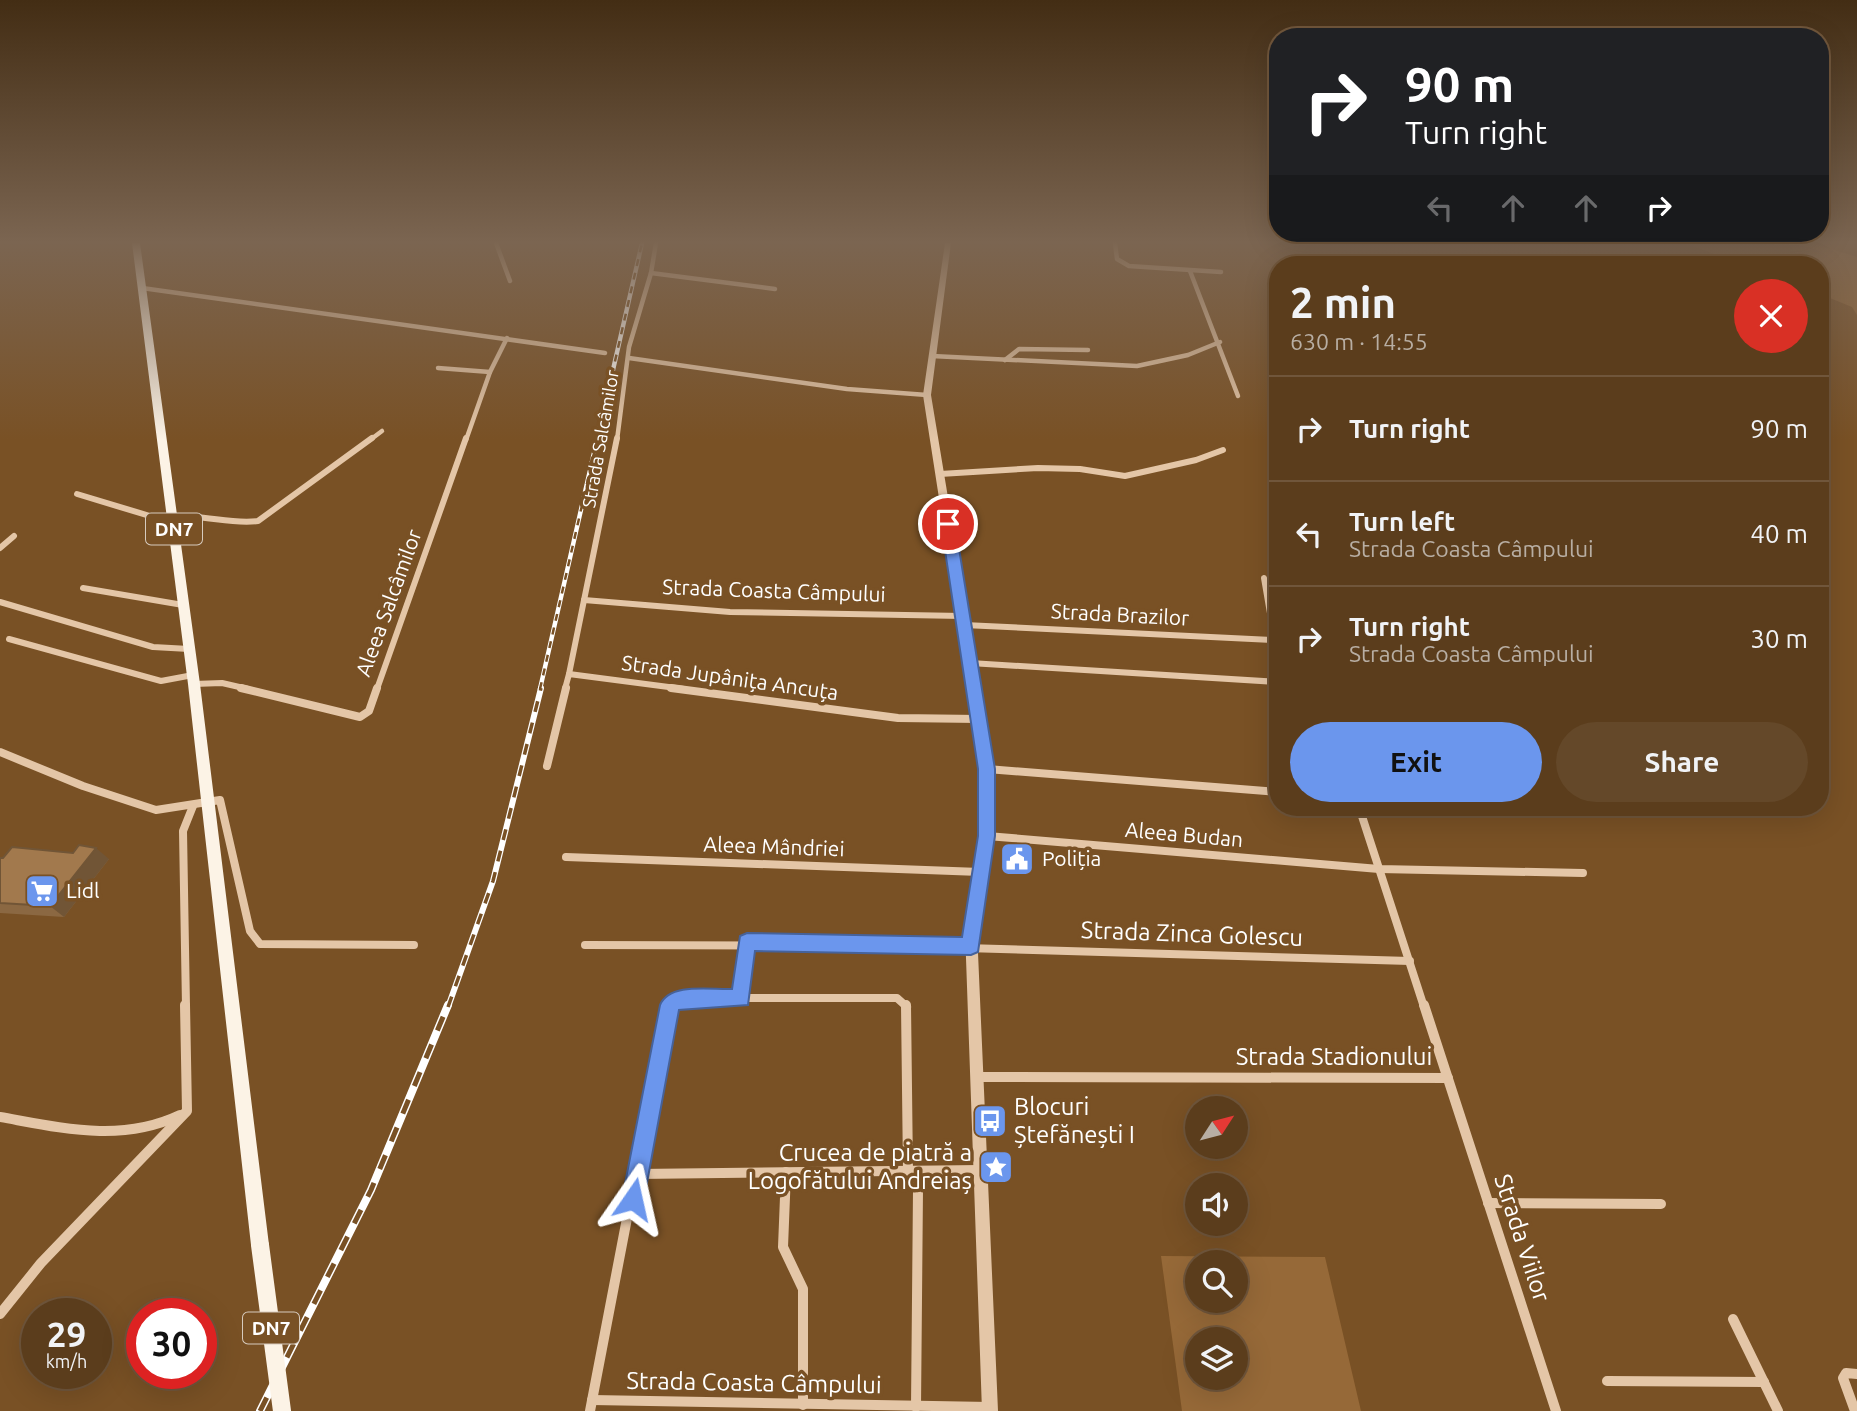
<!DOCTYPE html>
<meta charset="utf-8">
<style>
:root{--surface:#5b3d1c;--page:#644829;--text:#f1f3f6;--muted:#b8aea3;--line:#70563b;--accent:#6b96ed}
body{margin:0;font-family:Ubuntu,sans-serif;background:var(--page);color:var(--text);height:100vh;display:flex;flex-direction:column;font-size:26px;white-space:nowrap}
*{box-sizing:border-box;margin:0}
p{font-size:23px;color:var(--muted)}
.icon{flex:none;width:38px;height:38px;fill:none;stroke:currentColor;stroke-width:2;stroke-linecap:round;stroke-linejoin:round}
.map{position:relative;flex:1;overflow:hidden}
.side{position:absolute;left:1269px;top:256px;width:560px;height:560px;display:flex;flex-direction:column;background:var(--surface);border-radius:28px;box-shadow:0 7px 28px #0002,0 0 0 2px var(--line)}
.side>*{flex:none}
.top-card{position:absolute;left:1269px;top:28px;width:560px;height:214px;border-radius:28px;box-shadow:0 7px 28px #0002,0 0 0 2px var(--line);background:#202124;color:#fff;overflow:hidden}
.needle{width:46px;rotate:54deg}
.buttons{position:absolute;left:1185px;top:1096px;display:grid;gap:14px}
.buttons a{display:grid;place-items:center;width:63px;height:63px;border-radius:50%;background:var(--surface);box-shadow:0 7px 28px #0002,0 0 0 2px var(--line);font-size:35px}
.speed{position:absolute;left:21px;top:1298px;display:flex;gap:14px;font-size:35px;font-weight:700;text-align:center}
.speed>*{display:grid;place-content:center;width:91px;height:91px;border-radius:50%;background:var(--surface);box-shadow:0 7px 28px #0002,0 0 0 2px var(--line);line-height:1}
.speed small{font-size:18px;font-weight:400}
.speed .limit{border:10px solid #d22;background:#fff;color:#111}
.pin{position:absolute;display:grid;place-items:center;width:60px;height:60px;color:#fff;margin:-30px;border:4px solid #fff;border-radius:50%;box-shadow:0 2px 7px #0007}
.me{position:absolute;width:77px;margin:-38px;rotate:11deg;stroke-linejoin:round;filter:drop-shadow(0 0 5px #0008)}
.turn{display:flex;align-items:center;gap:24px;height:147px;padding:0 21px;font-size:32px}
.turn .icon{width:91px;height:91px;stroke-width:2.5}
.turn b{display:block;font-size:49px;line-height:60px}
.lanes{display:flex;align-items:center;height:66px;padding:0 21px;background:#0003;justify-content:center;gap:35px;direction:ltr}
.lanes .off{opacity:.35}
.round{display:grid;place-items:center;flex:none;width:74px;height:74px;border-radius:37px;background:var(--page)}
.head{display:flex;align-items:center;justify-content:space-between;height:119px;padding:0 21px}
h1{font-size:42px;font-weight:700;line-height:52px}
.button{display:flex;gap:14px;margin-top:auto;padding:14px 21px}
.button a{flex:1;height:80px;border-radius:42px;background:var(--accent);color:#111;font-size:28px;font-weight:700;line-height:80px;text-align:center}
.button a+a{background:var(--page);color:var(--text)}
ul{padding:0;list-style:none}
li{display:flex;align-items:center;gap:21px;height:105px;padding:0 21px;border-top:2px solid var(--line)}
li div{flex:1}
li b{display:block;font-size:26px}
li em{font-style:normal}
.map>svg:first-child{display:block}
.green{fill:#966938;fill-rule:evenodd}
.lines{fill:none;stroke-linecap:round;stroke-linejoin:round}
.minor-far3{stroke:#e4c6a7;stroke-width:4.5}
.minor-far2{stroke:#e4c6a7;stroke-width:6}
.minor-far1{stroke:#e4c6a7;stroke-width:8}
.minor{stroke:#e4c6a7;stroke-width:10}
.tertiary{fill:#e4c6a7;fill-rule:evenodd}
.primary{fill:#fcf3e6;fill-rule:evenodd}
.rail-far2-casing{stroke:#fff;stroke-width:4.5}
.rail-far1-casing{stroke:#fff;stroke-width:6}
.rail-casing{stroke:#fff;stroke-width:8}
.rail-far2{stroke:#795125;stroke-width:2.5;stroke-dasharray:7;stroke-linecap:butt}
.rail-far1{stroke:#795125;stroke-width:3.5;stroke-dasharray:11;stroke-linecap:butt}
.rail{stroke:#795125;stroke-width:5;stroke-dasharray:15;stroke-linecap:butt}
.primary-bridge{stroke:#fcf3e6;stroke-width:18}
.wall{fill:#8b6842}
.shaded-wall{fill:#715536}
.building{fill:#a2794d;stroke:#715536;stroke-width:2}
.route{fill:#6b96ed;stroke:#46629a;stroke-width:2}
.labels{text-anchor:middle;stroke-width:7;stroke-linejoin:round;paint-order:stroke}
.far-street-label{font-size:18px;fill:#fff;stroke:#795125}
.shield{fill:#795125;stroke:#d7cbbe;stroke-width:2}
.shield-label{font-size:19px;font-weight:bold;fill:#fff}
.street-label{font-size:21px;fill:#fff;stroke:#795125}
.poi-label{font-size:21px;fill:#fff;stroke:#795125;text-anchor:start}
.near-street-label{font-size:24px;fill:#fff;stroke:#795125}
.near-poi-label{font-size:24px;fill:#fff;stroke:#795125;text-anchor:start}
</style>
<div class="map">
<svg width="1857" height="1411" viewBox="0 0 1857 1411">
<rect width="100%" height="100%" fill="#795125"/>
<g class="green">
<polygon points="1684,243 1812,243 1857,257 1857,315 1852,307 1820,294 1820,264 1742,264"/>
<path d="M1161,1256L1325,1257L1361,1411H1182ZM1197,1262H1236V1300H1197ZM1197,1339H1236V1377H1197Z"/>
</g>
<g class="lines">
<g class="minor-far3">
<polyline points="496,243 510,281"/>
<polyline points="1115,243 1117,259 1129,266 1221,272"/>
<polyline points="1190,271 1238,396"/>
<polyline points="651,273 775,289"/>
<polyline points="142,288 605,353"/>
<polyline points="932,356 1137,366 1188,355 1220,342"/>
<polyline points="629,358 847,389 927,395"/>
<polyline points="1005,360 1019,349 1088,350"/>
<polyline points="438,368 490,372"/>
<polyline points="370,440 382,431"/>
<polyline points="466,440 490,372 507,338"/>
<polyline points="617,440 629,347 651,273 656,243"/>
</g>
<g class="minor-far2">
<polyline points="940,474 1038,468 1080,469 1125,476 1196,460 1223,450"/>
<polyline points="77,494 173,523"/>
<path d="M172,518C201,513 229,525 258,521L372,438"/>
<polyline points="0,548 14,536"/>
<polyline points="1264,578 1278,660"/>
<polyline points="83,588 183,605"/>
<polyline points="584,600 730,612 963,616"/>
<polyline points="0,602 153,647 189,649"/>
<polyline points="964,625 1274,640"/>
<polyline points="9,639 161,681 193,675"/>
<polyline points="970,663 1278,682"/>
<polyline points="569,674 617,438"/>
<polyline points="194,684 222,683 248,689"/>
<polyline points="377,689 466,438"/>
<polyline points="565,689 569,674 684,689"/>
</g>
<g class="minor-far1">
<polyline points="241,688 360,717 369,711 377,688"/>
<polyline points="671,688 898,718 979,719"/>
<polyline points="0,752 83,786 156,810 220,800 250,931 260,944 414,945"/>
<polyline points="547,766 566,688"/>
<polyline points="987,769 1278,792"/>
<polyline points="1359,807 1424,1007"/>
<polyline points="987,836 1379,869 1583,873"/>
<polyline points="566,857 980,872"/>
<polyline points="747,942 741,998 897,998 907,1007"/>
<polyline points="585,945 895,946 1410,961"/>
<polyline points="186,1007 183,831 193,806"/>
<polyline points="670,1007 676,1000 741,998"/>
</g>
<g class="minor">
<polyline points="906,1005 908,1171 918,1190 916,1407"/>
<polyline points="1424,1005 1556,1411"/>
<polyline points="977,1077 1448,1078"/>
<path d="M0,1117C62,1128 121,1143 180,1115"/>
<polyline points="786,1172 783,1247 803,1289 803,1405"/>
<polyline points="638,1174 980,1170"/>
<polyline points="1488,1203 1661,1204"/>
<polyline points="0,1314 41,1263 187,1111 185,1005"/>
<polyline points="1733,1319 1778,1411"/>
<polyline points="1607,1381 1764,1382"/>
<polyline points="592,1400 990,1407"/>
<polyline points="590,1411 667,1010 671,1005"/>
<polyline points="1855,1411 1843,1378 1846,1373 1857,1374"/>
</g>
<polygon class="tertiary" points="945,243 951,243 931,395 993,769 993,836 977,930 998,1411 982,1411 965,930 981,836 981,769 923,395"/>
<polygon class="primary" points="132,243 140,243 200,684 269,1245 266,1251 260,1254 254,1251 251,1245 188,684"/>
<g class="rail-far2-casing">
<polyline id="rail-far2" points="540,689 642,243"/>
</g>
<g class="rail-far1-casing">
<polyline id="rail-far1" points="448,1007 493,881 541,688"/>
</g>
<g class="rail-casing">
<polyline id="rail" points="260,1411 371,1190 448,1005"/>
</g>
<use href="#rail-far2" class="rail-far2"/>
<use href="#rail-far1" class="rail-far1"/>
<use href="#rail" class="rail"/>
<polyline class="primary-bridge" points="260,1245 282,1411"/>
</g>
<polygon class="wall" points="0,858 3,858 109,859 64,917 0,913"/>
<polygon class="shaded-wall" points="96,848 109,859 64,917 50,906"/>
<polygon class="building" points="79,845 96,848 50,906 0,903 0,858 3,858 12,847 73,853"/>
<linearGradient id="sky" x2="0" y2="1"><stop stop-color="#432d14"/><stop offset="0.55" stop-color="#7b6551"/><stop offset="1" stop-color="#7b6551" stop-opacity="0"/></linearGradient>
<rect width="1857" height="440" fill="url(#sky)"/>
<path class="route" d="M948,520L955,524L995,769V836L978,952L971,955L755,951L748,1005L679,1010L644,1199L641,1207L633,1210L625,1207L622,1199L660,1005C670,982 711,990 732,989L740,936L747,933L962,937L978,836V769L941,524Z"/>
<defs>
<g id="civic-square" transform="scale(1.75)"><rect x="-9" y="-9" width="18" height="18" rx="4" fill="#6b96ed" stroke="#795125"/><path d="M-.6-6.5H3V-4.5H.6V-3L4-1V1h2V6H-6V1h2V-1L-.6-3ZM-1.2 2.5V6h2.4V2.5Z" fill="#fff"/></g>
<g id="supermarket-square" transform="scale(1.75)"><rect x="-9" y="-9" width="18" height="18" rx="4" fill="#6b96ed" stroke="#795125"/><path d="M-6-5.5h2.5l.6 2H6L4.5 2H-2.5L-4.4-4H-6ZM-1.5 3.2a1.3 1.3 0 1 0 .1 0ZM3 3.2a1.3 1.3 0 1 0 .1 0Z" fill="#fff"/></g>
<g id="bus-square" transform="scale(1.75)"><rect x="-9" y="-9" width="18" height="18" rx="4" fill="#6b96ed" stroke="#795125"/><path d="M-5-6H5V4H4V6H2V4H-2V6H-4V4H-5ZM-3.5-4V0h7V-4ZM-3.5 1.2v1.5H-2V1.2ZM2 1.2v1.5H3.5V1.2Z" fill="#fff"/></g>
<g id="sight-square" transform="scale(1.75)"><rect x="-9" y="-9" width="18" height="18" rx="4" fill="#6b96ed" stroke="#795125"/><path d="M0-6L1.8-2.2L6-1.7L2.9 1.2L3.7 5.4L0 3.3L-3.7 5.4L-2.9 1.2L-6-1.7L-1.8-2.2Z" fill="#fff"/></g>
</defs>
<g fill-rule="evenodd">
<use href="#civic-square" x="1017" y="859"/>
<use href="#supermarket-square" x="42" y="891"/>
<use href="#bus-square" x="990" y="1121"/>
<use href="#sight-square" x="996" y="1167"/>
</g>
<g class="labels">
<g class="far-street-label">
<text transform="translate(601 439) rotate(-80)" y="6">Strada Salcâmilor</text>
</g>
<g class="shield">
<rect x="146" y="513.5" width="56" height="31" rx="5"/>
<rect x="243" y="1312.5" width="56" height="31" rx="5"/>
</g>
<g class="shield-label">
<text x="174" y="536">DN7</text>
<text x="271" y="1335">DN7</text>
</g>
<g class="street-label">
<text transform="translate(774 591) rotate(2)" y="7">Strada Coasta Câmpului</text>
<text transform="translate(389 603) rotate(-70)" y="7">Aleea Salcâmilor</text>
<text transform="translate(1120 615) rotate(3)" y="7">Strada Brazilor</text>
<text transform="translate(730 678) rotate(8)" y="7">Strada Jupânița Ancuța</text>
<text transform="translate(1184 835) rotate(5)" y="7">Aleea Budan</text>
<text transform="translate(774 847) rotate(2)" y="7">Aleea Mândriei</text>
</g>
<g class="poi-label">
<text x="1042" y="866">Poliția</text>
<text x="66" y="898">Lidl</text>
</g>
<g class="near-street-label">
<text transform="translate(1192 934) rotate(2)" y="8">Strada Zinca Golescu</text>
<text x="1334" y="1065">Strada Stadionului</text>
<text transform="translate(1522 1238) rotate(72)" y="8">Strada Viilor</text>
<text transform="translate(754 1383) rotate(1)" y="8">Strada Coasta Câmpului</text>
</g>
<g class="near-poi-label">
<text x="1014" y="1115">Blocuri<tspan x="1014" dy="28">Ștefănești I</tspan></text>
<text x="972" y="1161" text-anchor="end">Crucea de piatră a<tspan x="972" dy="28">Logofătului Andreiaș</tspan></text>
</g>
</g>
</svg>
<div class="buttons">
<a><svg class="needle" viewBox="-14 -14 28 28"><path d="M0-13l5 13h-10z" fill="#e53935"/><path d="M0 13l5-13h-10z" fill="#b8aea3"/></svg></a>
<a><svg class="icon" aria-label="sound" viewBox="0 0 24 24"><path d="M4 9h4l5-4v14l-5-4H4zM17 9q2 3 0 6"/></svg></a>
<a><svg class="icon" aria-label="search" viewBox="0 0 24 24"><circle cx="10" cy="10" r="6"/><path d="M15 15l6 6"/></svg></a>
<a><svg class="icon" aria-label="layers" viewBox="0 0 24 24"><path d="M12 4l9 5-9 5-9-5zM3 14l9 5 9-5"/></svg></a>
</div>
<div class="speed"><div>29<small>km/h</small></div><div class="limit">30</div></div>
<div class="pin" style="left:948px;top:524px;background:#d93025"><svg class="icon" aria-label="arrive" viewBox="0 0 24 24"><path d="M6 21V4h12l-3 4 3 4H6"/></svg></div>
<svg class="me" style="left:633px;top:1199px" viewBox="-20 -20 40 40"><path d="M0-17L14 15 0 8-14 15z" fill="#6b96ed" stroke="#fff" stroke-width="4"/></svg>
<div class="top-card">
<div class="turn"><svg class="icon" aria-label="right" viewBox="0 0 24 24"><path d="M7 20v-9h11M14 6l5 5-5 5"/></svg><div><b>90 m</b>Turn right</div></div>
<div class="lanes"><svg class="icon off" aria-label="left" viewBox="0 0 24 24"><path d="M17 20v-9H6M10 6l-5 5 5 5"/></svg><svg class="icon off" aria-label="ahead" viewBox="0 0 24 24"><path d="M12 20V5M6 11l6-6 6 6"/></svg><svg class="icon off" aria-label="ahead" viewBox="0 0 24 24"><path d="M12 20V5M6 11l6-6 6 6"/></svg><svg class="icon" aria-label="right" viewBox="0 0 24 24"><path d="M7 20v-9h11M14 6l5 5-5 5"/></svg></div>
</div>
<section class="side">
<div class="head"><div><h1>2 min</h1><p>630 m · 14:55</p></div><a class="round" style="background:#d93025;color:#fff"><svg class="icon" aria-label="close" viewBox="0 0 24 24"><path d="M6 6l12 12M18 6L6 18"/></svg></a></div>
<ul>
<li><svg class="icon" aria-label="right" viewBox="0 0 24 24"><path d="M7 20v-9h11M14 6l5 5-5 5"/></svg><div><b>Turn right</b></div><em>90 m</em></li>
<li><svg class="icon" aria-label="left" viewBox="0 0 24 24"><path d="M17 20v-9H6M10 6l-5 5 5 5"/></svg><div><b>Turn left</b><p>Strada Coasta Câmpului</p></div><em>40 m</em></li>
<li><svg class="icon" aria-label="right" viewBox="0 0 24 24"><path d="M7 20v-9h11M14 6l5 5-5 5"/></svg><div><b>Turn right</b><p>Strada Coasta Câmpului</p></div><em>30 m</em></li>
</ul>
<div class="button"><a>Exit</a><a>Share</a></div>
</section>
</div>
